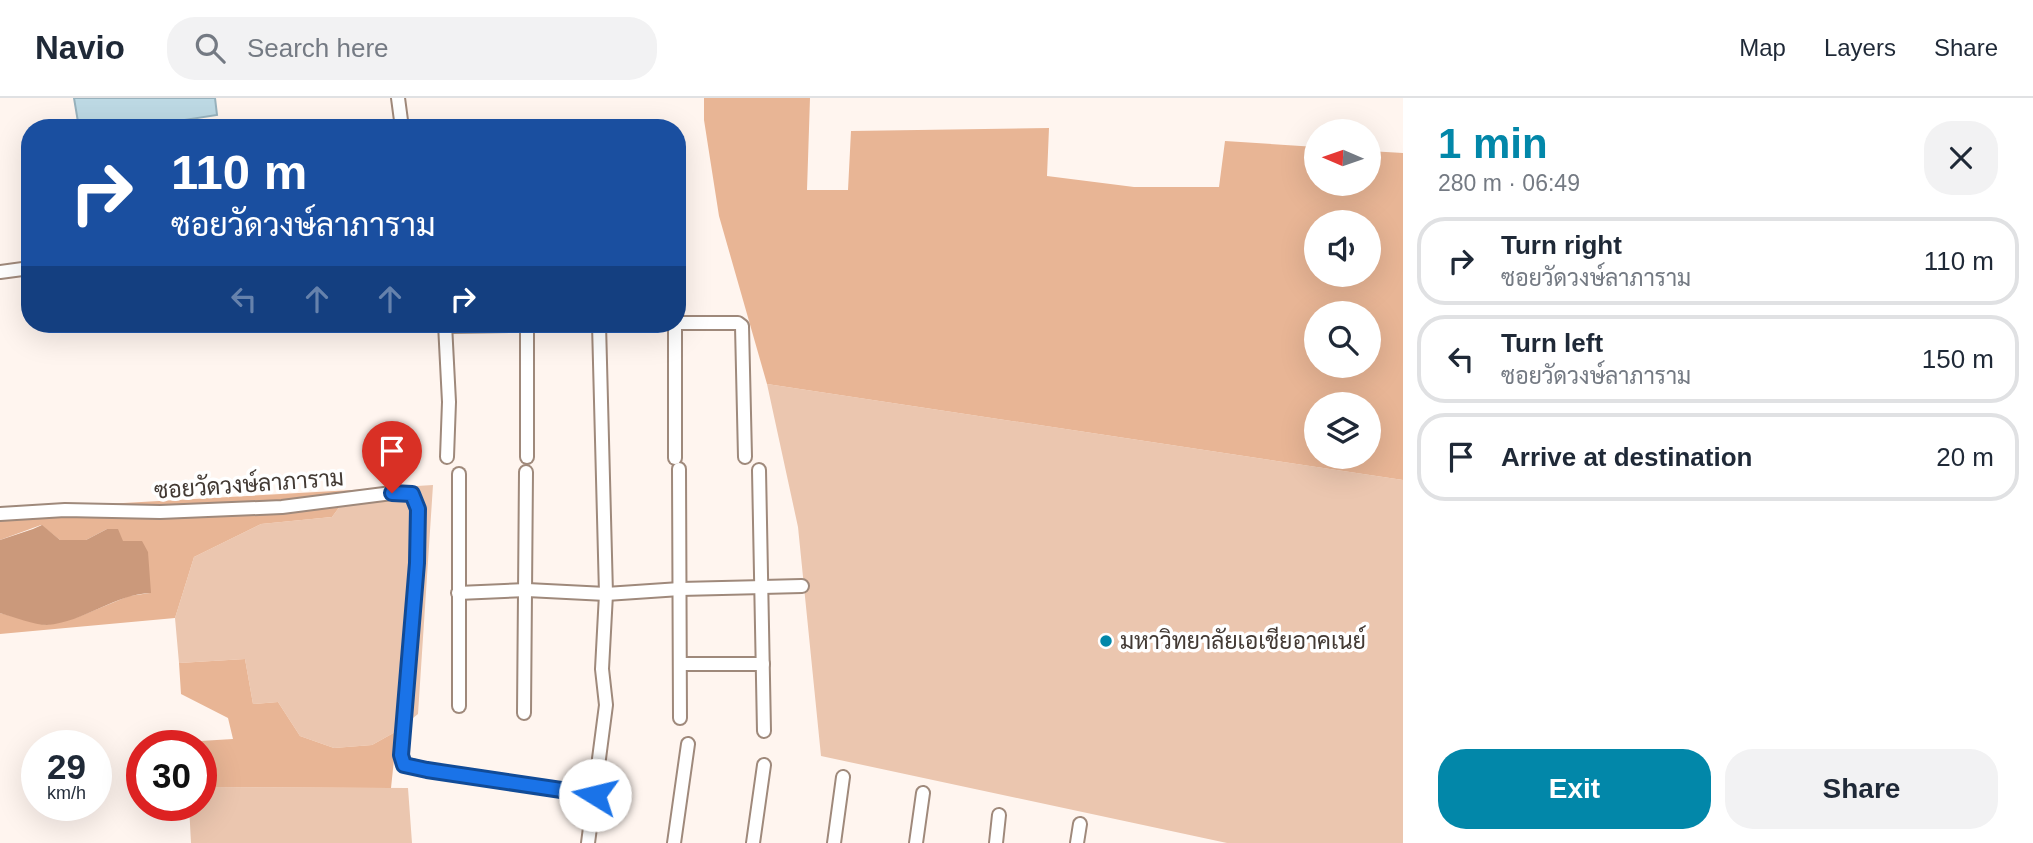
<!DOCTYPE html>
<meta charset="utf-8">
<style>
:root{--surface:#fff;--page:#f2f2f3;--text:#1f2937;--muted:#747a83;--line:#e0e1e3;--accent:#0287a9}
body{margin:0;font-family:Helvetica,Sarabun,sans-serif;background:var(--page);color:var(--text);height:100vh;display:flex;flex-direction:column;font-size:26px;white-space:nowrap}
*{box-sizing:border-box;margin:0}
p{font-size:23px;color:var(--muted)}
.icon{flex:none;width:38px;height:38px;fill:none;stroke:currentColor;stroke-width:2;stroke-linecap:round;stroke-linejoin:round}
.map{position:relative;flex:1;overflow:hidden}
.sheet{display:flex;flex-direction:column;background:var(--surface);width:630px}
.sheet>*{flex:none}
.guide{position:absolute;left:21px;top:21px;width:665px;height:214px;border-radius:28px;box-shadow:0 7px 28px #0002;background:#1a4fa0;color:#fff;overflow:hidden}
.needle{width:46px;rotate:272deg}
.controls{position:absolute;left:1304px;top:21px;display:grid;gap:14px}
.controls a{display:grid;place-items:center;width:77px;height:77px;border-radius:50%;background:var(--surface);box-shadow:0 7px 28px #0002;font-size:35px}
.speed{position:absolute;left:21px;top:632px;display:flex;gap:14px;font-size:35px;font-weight:700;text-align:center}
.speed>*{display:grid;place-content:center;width:91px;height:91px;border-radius:50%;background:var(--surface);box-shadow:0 7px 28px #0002;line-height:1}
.speed small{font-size:18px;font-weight:400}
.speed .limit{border:10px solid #d22;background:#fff;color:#111}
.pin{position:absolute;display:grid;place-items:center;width:60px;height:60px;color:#fff;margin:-72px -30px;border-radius:50% 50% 50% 0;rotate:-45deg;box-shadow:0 0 7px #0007}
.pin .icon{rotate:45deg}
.me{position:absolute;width:77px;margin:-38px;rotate:279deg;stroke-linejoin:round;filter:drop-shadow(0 0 5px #0008)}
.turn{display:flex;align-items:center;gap:24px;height:147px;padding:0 35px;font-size:32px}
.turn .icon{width:91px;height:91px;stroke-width:2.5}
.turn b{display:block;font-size:49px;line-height:60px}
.lanes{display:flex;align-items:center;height:66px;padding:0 35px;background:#0003;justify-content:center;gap:35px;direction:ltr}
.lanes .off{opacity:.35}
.round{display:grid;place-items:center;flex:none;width:74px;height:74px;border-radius:28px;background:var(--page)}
.overview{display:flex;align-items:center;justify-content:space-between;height:119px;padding:0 35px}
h1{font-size:42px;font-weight:700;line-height:52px;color:var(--accent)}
.primary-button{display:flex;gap:14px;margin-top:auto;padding:14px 35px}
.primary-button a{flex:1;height:80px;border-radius:28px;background:var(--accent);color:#fff;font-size:28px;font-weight:700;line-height:80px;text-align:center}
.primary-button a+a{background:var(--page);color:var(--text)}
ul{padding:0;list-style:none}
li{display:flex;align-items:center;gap:21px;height:88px;margin:0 14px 10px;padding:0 21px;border:4px solid var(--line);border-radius:28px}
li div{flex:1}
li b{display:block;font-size:26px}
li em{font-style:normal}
header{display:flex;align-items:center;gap:42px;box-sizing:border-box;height:98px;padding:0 35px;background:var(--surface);border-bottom:2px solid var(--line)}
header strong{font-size:33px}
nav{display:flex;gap:38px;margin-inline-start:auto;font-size:24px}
.search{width:490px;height:63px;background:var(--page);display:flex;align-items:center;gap:18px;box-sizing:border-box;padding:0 24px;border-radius:28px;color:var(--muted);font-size:26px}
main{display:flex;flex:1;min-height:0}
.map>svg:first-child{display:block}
.green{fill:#ebc6af}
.forest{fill:#e8b595;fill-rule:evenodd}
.water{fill:#cb997b}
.building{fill:#bdd9e4;stroke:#98b2bd;stroke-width:2}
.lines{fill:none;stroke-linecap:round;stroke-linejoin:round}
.minor-casing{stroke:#9f897b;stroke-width:16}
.minor{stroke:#fff;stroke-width:12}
.route-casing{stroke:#114b97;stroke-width:18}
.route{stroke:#1a73e8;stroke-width:12}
.poi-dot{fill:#0287a9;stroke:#fff;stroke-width:2.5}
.labels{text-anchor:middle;stroke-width:7;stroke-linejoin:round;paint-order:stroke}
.street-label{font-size:23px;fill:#433a34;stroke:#fff}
.poi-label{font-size:23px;fill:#433a34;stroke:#fff;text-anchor:start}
</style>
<header>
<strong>Navio</strong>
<div class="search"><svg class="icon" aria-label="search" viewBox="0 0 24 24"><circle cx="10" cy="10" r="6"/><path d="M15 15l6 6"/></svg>Search here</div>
<nav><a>Map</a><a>Layers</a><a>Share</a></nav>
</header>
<main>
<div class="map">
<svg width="1403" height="745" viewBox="0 0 1403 745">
<rect width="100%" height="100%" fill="#fff5ef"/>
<g class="green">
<polygon points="767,286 1403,382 1403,745 1227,745 821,658 798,429"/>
<polygon points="433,387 418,616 397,633 372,647 334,650 300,638 278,604 253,606 245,561 179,565 175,520 194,459 261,426 332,419 352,392"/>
<polygon points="201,689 408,690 412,745 191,745 189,707 201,707"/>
</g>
<g class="forest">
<path d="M704,0H810L807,92H848L851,33L1049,30L1047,78L1134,89H1219L1225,43L1316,49V86H1368L1369,53L1403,55V382L767,286L719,118L704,22ZM1316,124H1368V177H1316ZM1316,215H1368V268H1316ZM1316,306H1368V359H1316Z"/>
<polygon points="352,392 332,419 261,426 194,459 175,520 0,536 0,515 46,527 78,519 129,498 150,495 123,444 107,431 86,442 60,442 41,427 0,442 0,412"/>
<polygon points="245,561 253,606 278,604 300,638 334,650 372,647 397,633 391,690 201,689 201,648 185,647 184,644 233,641 228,620 181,596 179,565"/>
</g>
<path class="water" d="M42,427L60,442H86L107,431H118L123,443H142L148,454L151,495C115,496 84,524 47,527C35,527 13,519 0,515V442L33,431Z"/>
<polygon class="building" points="74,0 215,0 217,17 133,30 79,30"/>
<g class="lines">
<g class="minor-casing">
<g id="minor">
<polyline points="398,0 402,30"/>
<polyline points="0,174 30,170"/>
<polyline points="677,225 738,225 742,228 745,359"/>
<polyline points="445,226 449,304 447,359"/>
<polyline points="527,226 527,359"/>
<polyline points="675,226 675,360"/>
<polyline points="446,228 575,226"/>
<polyline points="679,371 680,620"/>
<polyline points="759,372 764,633"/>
<polyline points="459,376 459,608"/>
<polyline points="0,416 65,412 160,414 282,409 392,395 412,396 418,411 417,465 401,657 404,666 427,672 595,697"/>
<polyline points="458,495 527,492 606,496 680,491 802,488"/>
<polyline points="680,566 763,566"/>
<polyline points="524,615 526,374"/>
<polyline points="588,745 606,607 602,571 606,496 599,226"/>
<polyline points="674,745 688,646"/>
<polyline points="753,745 764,667"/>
<polyline points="834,745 843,679"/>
<polyline points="916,745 923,695"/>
<polyline points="996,745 999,717"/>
<polyline points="1077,745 1080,726"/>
</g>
</g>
<use href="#minor" class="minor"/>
</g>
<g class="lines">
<g class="route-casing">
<polyline id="route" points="392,395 412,396 418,411 417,465 401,657 404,667 427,672 595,697"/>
</g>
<use href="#route" class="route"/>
</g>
<circle class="poi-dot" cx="1106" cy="543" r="7"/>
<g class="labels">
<g class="street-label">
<text transform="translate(249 386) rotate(-4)" y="8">ซอยวัดวงษ์ลาภาราม</text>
</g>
<g class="poi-label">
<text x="1120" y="551">มหาวิทยาลัยเอเชียอาคเนย์</text>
</g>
</g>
</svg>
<div class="controls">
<a><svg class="needle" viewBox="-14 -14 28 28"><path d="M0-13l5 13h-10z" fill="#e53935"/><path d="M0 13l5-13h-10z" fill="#747a83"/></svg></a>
<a><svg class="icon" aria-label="sound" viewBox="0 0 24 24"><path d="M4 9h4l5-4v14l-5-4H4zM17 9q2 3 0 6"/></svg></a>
<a><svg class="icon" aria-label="search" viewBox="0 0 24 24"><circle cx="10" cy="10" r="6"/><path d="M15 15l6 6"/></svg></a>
<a><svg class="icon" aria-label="layers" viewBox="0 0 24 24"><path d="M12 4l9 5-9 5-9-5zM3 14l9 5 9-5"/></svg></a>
</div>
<div class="speed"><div>29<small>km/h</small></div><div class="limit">30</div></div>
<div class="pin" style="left:392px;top:395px;background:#d93025"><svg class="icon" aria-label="arrive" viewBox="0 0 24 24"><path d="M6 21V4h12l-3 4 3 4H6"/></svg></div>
<svg class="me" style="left:595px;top:697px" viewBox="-20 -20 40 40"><circle r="19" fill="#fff"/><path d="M0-13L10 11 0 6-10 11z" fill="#1a73e8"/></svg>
<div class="guide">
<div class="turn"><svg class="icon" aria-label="right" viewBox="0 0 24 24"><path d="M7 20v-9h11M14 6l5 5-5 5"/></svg><div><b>110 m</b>ซอยวัดวงษ์ลาภาราม</div></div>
<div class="lanes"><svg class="icon off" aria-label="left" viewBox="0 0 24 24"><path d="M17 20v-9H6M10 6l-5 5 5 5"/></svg><svg class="icon off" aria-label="ahead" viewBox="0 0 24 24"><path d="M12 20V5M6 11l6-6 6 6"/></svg><svg class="icon off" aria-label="ahead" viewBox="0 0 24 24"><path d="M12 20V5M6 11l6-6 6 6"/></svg><svg class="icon" aria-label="right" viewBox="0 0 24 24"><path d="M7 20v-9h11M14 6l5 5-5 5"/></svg></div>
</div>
</div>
<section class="sheet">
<div class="overview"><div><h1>1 min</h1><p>280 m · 06:49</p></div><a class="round"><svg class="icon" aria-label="close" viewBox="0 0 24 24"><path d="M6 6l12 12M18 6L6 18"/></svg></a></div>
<ul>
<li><svg class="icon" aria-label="right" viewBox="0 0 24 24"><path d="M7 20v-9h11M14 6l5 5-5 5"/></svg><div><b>Turn right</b><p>ซอยวัดวงษ์ลาภาราม</p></div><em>110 m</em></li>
<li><svg class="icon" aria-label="left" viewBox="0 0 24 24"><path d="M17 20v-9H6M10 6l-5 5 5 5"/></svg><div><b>Turn left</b><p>ซอยวัดวงษ์ลาภาราม</p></div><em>150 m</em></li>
<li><svg class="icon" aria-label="arrive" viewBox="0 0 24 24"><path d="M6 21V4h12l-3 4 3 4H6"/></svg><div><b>Arrive at destination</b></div><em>20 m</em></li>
</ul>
<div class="primary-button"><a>Exit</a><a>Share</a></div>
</section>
</main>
